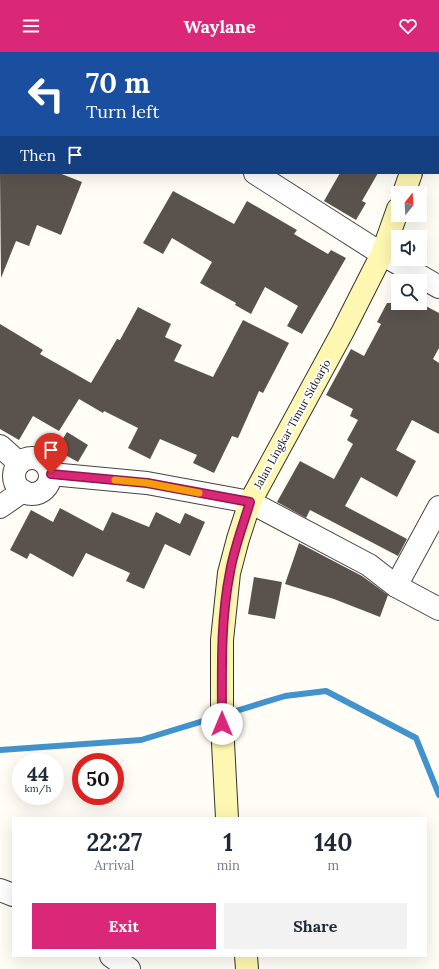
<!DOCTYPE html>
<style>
:root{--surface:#fff;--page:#f2f2f3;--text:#1f2937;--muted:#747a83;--accent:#db2777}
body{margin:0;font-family:Lora,serif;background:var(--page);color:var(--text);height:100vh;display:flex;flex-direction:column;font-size:15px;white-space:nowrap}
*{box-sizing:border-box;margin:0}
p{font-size:13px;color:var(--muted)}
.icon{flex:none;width:22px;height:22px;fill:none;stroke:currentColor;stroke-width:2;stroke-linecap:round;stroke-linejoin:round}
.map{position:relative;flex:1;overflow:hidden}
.side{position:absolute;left:12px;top:765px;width:415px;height:140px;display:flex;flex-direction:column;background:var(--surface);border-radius:0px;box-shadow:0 4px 16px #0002}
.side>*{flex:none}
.hud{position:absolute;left:0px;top:0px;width:439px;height:122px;box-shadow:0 4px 16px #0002;background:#1a4fa0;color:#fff;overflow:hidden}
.needle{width:26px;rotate:18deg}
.tools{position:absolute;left:391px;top:134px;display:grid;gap:8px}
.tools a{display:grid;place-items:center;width:36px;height:36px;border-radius:0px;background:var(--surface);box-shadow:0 4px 16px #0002;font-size:20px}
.speed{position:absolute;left:12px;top:701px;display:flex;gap:8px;font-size:20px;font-weight:700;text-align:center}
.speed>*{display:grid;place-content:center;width:52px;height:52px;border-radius:50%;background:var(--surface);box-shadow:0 4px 16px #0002;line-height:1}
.speed small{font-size:10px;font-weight:400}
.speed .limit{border:6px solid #d22;background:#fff;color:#111}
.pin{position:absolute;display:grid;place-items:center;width:34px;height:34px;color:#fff;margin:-41px -17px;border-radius:50% 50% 50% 0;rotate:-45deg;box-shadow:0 0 4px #0007}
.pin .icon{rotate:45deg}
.me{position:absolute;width:44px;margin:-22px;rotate:0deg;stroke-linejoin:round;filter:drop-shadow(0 0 3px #0008)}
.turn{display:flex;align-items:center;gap:14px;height:84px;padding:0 20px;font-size:18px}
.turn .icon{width:52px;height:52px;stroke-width:2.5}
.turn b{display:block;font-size:28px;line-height:34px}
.then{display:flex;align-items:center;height:38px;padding:0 20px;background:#0003;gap:8px;font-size:15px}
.eta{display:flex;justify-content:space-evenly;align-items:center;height:68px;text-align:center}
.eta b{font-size:24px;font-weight:700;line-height:28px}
.cta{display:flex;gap:8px;margin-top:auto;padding:8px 20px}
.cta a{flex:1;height:46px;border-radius:0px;background:var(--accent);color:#fff;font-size:16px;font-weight:700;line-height:46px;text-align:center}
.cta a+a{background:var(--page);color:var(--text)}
header{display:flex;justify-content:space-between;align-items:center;height:52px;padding:0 20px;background:var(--accent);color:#fff;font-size:18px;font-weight:700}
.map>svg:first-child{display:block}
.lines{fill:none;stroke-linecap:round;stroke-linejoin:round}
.stream{stroke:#4192cd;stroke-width:6}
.building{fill:#5a524d}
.minor-casing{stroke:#444;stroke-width:24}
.tertiary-casing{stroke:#444;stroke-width:24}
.secondary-casing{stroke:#333;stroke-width:24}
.minor{stroke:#fff;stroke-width:22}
.tertiary{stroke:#fff;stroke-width:22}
.secondary{stroke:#fef7b1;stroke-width:22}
.route-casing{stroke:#8e194d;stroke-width:10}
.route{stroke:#db2777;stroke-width:7}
.slow{stroke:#f59e0b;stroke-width:7}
.labels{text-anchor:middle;stroke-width:4;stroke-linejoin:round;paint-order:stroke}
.street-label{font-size:11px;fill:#111;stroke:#fff}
</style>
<header><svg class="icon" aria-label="menu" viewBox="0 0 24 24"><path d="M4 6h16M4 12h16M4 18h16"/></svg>Waylane<svg class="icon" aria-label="heart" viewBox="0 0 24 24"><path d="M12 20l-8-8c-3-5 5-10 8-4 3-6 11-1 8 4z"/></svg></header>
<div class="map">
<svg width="439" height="917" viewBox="0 0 439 917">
<rect width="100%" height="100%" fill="#fffdf5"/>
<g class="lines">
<polyline class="stream" points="0,698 141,688 285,644 326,639 416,686 439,743"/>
</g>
<g class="building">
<polygon points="0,121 59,121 82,130 61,183 37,173 29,194 16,189 1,226"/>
<polygon points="340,121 378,121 362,149 366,151 356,168 324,149"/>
<polygon points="173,139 234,172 247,149 297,178 294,182 328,202 331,198 346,206 302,282 287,274 298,254 265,235 251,262 235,253 236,251 200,231 212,210 172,186 163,202 143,191"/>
<polygon points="387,251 420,251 439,261 439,296 433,307 439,311 439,382 412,368 396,398 416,409 397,445 361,425 345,454 407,487 398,504 310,458 306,466 277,450 300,409 334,427 353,392 347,388 358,368 350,364 353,357 326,343 351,297 364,304 381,272 377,270"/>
<polygon points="138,255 171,272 165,285 182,293 174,309 213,325 243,268 289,291 263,341 259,339 238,386 232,384 214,421 193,411 197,403 160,387 150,407 128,396 138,376 104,359 103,361 79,347 59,379 33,364 19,388 0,377 0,272 43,298 40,302 91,331 117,287 120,288"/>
<polygon points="67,380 88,393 78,410 56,398"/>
<polygon points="60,456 103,479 112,460 149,475 156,460 180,472 185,461 205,470 190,504 165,492 144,537 126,529 130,521 86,501 73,525 30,501 27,507 10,498 31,458 53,470"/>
<polygon points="299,491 362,524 388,543 380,565 334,547 285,532"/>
<polygon points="254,525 282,530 275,567 248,562"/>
</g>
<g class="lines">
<g class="minor-casing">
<g id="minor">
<polyline points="107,1 108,0"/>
<polyline points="382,202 439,235"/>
<polyline points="250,450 369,513 396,534 439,557"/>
<polyline points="396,534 439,455"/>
<polyline points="0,838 13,843"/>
<polyline points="111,904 129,917"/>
</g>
</g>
<g class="tertiary-casing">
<g id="tertiary">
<polyline points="0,82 1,82"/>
<polyline points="255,121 382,202"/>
<polyline points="0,394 19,411"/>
<circle cx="32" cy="424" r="18"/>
<polyline points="51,422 147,431 250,450"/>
<polyline points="0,455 23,439"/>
</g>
</g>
<g class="secondary-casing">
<g id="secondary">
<polyline points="438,52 439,49"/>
<polyline points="404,141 411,121"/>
<polyline points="227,766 222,672 222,588 229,521 238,487 250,450 343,279 382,202 398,157"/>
<polyline points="246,904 247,917"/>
</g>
</g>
<use href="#minor" class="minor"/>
<use href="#tertiary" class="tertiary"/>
<use href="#secondary" class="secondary"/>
</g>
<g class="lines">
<g class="route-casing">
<path id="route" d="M51,422L147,431L250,450C243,474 234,496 230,520C220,570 222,621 222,672"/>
</g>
<use href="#route" class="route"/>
<polyline class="slow" points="115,428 147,431 199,441"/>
</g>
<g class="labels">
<g class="street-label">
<text transform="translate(292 372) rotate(-61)" y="4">Jalan Lingkar Timur Sidoarjo</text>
</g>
</g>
</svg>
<div class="tools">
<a><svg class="needle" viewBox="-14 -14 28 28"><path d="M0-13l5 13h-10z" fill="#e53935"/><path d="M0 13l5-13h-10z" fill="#747a83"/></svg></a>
<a><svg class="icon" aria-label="sound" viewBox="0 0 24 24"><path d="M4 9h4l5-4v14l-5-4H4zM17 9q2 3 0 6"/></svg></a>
<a><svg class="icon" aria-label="search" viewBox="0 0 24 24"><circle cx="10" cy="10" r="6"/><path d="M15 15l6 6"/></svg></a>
</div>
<div class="speed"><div>44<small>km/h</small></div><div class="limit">50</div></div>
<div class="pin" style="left:51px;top:422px;background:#d93025"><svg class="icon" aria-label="arrive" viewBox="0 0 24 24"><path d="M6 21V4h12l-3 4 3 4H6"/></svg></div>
<svg class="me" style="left:222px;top:672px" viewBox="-20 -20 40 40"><circle r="19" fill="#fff"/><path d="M0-13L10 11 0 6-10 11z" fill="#db2777"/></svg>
<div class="hud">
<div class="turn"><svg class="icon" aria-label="left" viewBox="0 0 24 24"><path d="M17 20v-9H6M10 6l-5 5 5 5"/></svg><div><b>70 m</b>Turn left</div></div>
<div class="then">Then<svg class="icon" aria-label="arrive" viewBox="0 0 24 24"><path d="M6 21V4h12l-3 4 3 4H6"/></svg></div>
</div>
<section class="side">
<div class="eta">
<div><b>22:27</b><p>Arrival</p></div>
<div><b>1</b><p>min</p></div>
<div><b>140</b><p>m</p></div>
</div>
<div class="cta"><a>Exit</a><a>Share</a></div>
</section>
</div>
